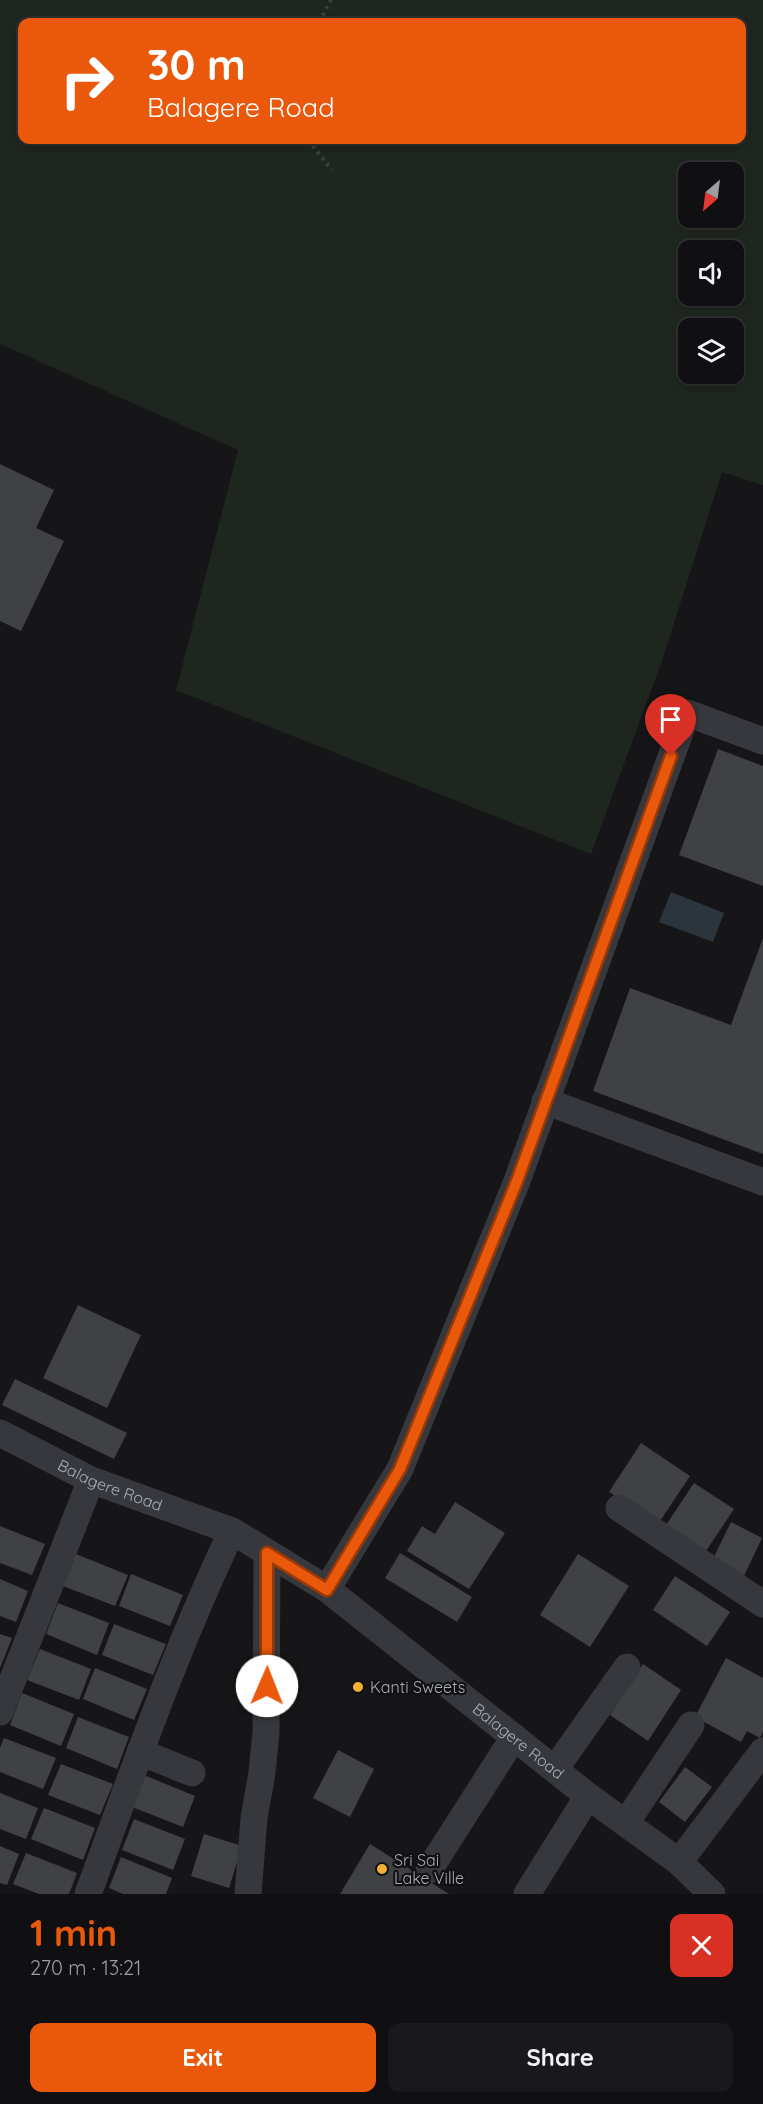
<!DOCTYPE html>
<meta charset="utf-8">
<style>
:root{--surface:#101012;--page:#19191b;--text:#f1f3f6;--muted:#9c9d9f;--line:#303032;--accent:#ea580c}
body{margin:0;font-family:Quicksand,sans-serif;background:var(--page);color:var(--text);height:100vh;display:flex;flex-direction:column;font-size:22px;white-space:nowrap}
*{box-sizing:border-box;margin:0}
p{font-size:20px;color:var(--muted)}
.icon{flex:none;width:33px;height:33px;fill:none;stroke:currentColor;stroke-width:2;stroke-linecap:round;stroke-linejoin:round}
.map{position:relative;height:1894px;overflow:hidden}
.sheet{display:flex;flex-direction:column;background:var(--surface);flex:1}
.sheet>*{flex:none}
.banner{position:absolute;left:18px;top:18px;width:728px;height:126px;border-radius:12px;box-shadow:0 3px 9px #0003,0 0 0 2px var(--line);background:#ea580c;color:#fff;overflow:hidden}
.needle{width:39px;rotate:208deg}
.buttons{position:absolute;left:678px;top:162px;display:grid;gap:12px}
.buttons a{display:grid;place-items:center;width:66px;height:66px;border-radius:12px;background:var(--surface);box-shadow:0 3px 9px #0003,0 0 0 2px var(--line);font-size:30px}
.pin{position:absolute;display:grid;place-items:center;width:51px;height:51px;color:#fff;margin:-62px -26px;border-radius:50% 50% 50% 0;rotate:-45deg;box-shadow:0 0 6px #0007}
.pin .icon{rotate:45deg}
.me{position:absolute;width:66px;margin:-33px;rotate:1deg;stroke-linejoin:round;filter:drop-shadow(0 0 4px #0008)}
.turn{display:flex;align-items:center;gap:21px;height:126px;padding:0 30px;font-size:27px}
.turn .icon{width:78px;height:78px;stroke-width:2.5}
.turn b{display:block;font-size:42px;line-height:51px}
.round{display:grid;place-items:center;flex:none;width:63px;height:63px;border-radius:12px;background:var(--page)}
.summary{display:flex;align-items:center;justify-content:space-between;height:102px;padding:0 30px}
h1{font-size:36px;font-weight:800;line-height:45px;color:var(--accent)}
.primary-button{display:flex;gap:12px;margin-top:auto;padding:12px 30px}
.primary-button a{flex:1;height:69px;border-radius:12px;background:var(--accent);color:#fff;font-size:24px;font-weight:800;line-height:69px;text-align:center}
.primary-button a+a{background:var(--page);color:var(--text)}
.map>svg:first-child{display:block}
.green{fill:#1e261f;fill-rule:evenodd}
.water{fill:#2c353c}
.building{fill:#404145}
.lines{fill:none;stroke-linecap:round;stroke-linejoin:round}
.path{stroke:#3d3f44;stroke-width:4;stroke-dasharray:3 4.5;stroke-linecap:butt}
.minor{stroke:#37383d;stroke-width:27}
.route-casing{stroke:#983908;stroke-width:15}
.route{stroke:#ea580c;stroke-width:10}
.poi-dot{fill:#f2b134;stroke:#111113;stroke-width:2}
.labels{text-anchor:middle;stroke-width:4.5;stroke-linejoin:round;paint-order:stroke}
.street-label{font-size:16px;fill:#a8adb8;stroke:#111113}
.poi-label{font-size:16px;fill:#a8adb8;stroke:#111113;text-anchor:start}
</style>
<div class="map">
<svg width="763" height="1894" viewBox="0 0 763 1894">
<rect width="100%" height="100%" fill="#161618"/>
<path class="green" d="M0,0H763V485L722,472L663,658L591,854L176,690L238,450L0,344ZM22,22H741V140H22ZM688,172H734V218H688ZM688,250H734V296H688ZM688,328H734V374H688Z"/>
<polygon class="water" points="671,892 724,913 713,942 659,922"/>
<g class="building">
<polygon points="0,464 54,490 36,528 64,541 21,631 0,621"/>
<polygon points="718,749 763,766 763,886 679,855"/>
<polygon points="763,938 763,1154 593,1091 630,988 731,1025"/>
<polygon points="78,1305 141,1335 107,1408 43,1378"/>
<polygon points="15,1379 127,1433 114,1459 2,1405"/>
<polygon points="641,1443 690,1476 658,1524 609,1492"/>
<polygon points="694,1483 734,1509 702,1557 662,1531"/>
<polygon points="455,1502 505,1533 469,1589 407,1551 422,1526 435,1534"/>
<polygon points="731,1522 762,1538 742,1580 710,1565"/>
<polygon points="0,1526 45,1544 32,1575 0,1563"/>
<polygon points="400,1553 472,1597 457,1622 385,1578"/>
<polygon points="76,1554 128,1575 115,1606 63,1586"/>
<polygon points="578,1554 629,1586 590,1647 540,1615"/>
<polygon points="131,1574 183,1595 170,1626 119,1606"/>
<polygon points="675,1576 730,1612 707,1646 653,1610"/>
<polygon points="0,1579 28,1591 16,1622 0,1616"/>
<polygon points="58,1603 109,1623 97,1655 46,1634"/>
<polygon points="114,1624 166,1644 153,1675 102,1655"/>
<polygon points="0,1634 12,1638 0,1668"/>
<polygon points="40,1649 91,1669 79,1700 27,1680"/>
<polygon points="726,1658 763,1678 763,1732 760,1738 747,1731 741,1742 695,1717"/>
<polygon points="643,1664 681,1690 648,1741 610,1715"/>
<polygon points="95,1668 147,1689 134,1720 83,1699"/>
<polygon points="22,1693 74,1714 61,1746 10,1725"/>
<polygon points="78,1717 129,1737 117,1769 66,1748"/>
<polygon points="4,1738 56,1758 43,1789 0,1772 0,1748"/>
<polygon points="338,1750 374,1769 350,1817 313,1798"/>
<polygon points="61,1764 113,1784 100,1815 48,1795"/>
<polygon points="685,1767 712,1787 685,1822 659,1802"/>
<polygon points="144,1775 195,1796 183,1827 132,1807"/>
<polygon points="0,1793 38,1808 26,1839 0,1829"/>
<polygon points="44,1808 95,1828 83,1860 31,1839"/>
<polygon points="134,1819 185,1839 173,1870 122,1850"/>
<polygon points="204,1834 242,1846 229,1888 191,1876"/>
<polygon points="370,1844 449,1894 340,1894"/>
<polygon points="0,1846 19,1854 7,1885 0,1883"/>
<polygon points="26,1853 77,1873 69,1894 39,1894 13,1884"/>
<polygon points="121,1857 172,1878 166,1894 123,1894 109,1888"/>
</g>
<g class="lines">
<g class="path">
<polyline points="319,22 331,0"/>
<polyline points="308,140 332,170"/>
</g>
<g class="minor">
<polyline points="545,1101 763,1182"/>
<path id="s1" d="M0,1433L91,1480L232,1531L327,1589L588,1796L679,1862L712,1894"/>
<polyline points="619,1508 763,1604"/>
<polyline points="327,1589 400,1469 517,1181 687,713 763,741"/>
<polyline points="0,1712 91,1480"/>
<polyline points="140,1752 192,1773"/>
<polyline points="555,1769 627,1667"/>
<polyline points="626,1823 691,1725"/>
<polyline points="679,1862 763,1751"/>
<polyline points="429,1870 514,1737"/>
<path d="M88,1894C133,1772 176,1648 232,1531"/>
<polyline points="248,1894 254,1818 262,1773 266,1732 267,1553"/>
<polyline points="527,1894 588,1796"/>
</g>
</g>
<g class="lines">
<g class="route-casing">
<polyline id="route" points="267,1686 267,1553 327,1590 400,1469 517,1181 671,756"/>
</g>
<use href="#route" class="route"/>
</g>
<g class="poi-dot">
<circle cx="358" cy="1687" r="6"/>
<circle cx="382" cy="1869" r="6"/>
</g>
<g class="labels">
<g class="street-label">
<text dy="6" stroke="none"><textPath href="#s1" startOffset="122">Balagere Road</textPath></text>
<text dy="6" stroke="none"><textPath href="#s1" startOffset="608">Balagere Road</textPath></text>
</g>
<g class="poi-label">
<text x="370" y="1693">Kanti Sweets</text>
<text x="394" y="1866">Sri Sai<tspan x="394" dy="18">Lake Ville</tspan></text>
</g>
</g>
</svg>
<div class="buttons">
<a><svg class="needle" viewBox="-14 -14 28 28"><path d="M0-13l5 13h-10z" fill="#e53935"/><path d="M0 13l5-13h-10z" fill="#9c9d9f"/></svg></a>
<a><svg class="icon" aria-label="sound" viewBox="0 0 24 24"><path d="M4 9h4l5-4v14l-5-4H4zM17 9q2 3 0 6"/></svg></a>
<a><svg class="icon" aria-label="layers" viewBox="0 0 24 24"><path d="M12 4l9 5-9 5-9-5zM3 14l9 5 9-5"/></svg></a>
</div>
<div class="pin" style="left:671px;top:756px;background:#d93025"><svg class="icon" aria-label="arrive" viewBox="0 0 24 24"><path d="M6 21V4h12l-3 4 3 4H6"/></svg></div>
<svg class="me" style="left:267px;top:1686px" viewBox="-20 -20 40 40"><circle r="19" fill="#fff"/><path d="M0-13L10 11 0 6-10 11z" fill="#ea580c"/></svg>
<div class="banner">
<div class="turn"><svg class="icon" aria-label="right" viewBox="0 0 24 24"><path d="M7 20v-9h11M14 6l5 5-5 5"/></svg><div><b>30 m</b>Balagere Road</div></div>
</div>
</div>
<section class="sheet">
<div class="summary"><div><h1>1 min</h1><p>270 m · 13:21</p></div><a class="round" style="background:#d93025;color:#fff"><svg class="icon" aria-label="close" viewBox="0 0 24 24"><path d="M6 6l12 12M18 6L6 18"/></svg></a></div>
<div class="primary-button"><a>Exit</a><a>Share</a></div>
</section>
